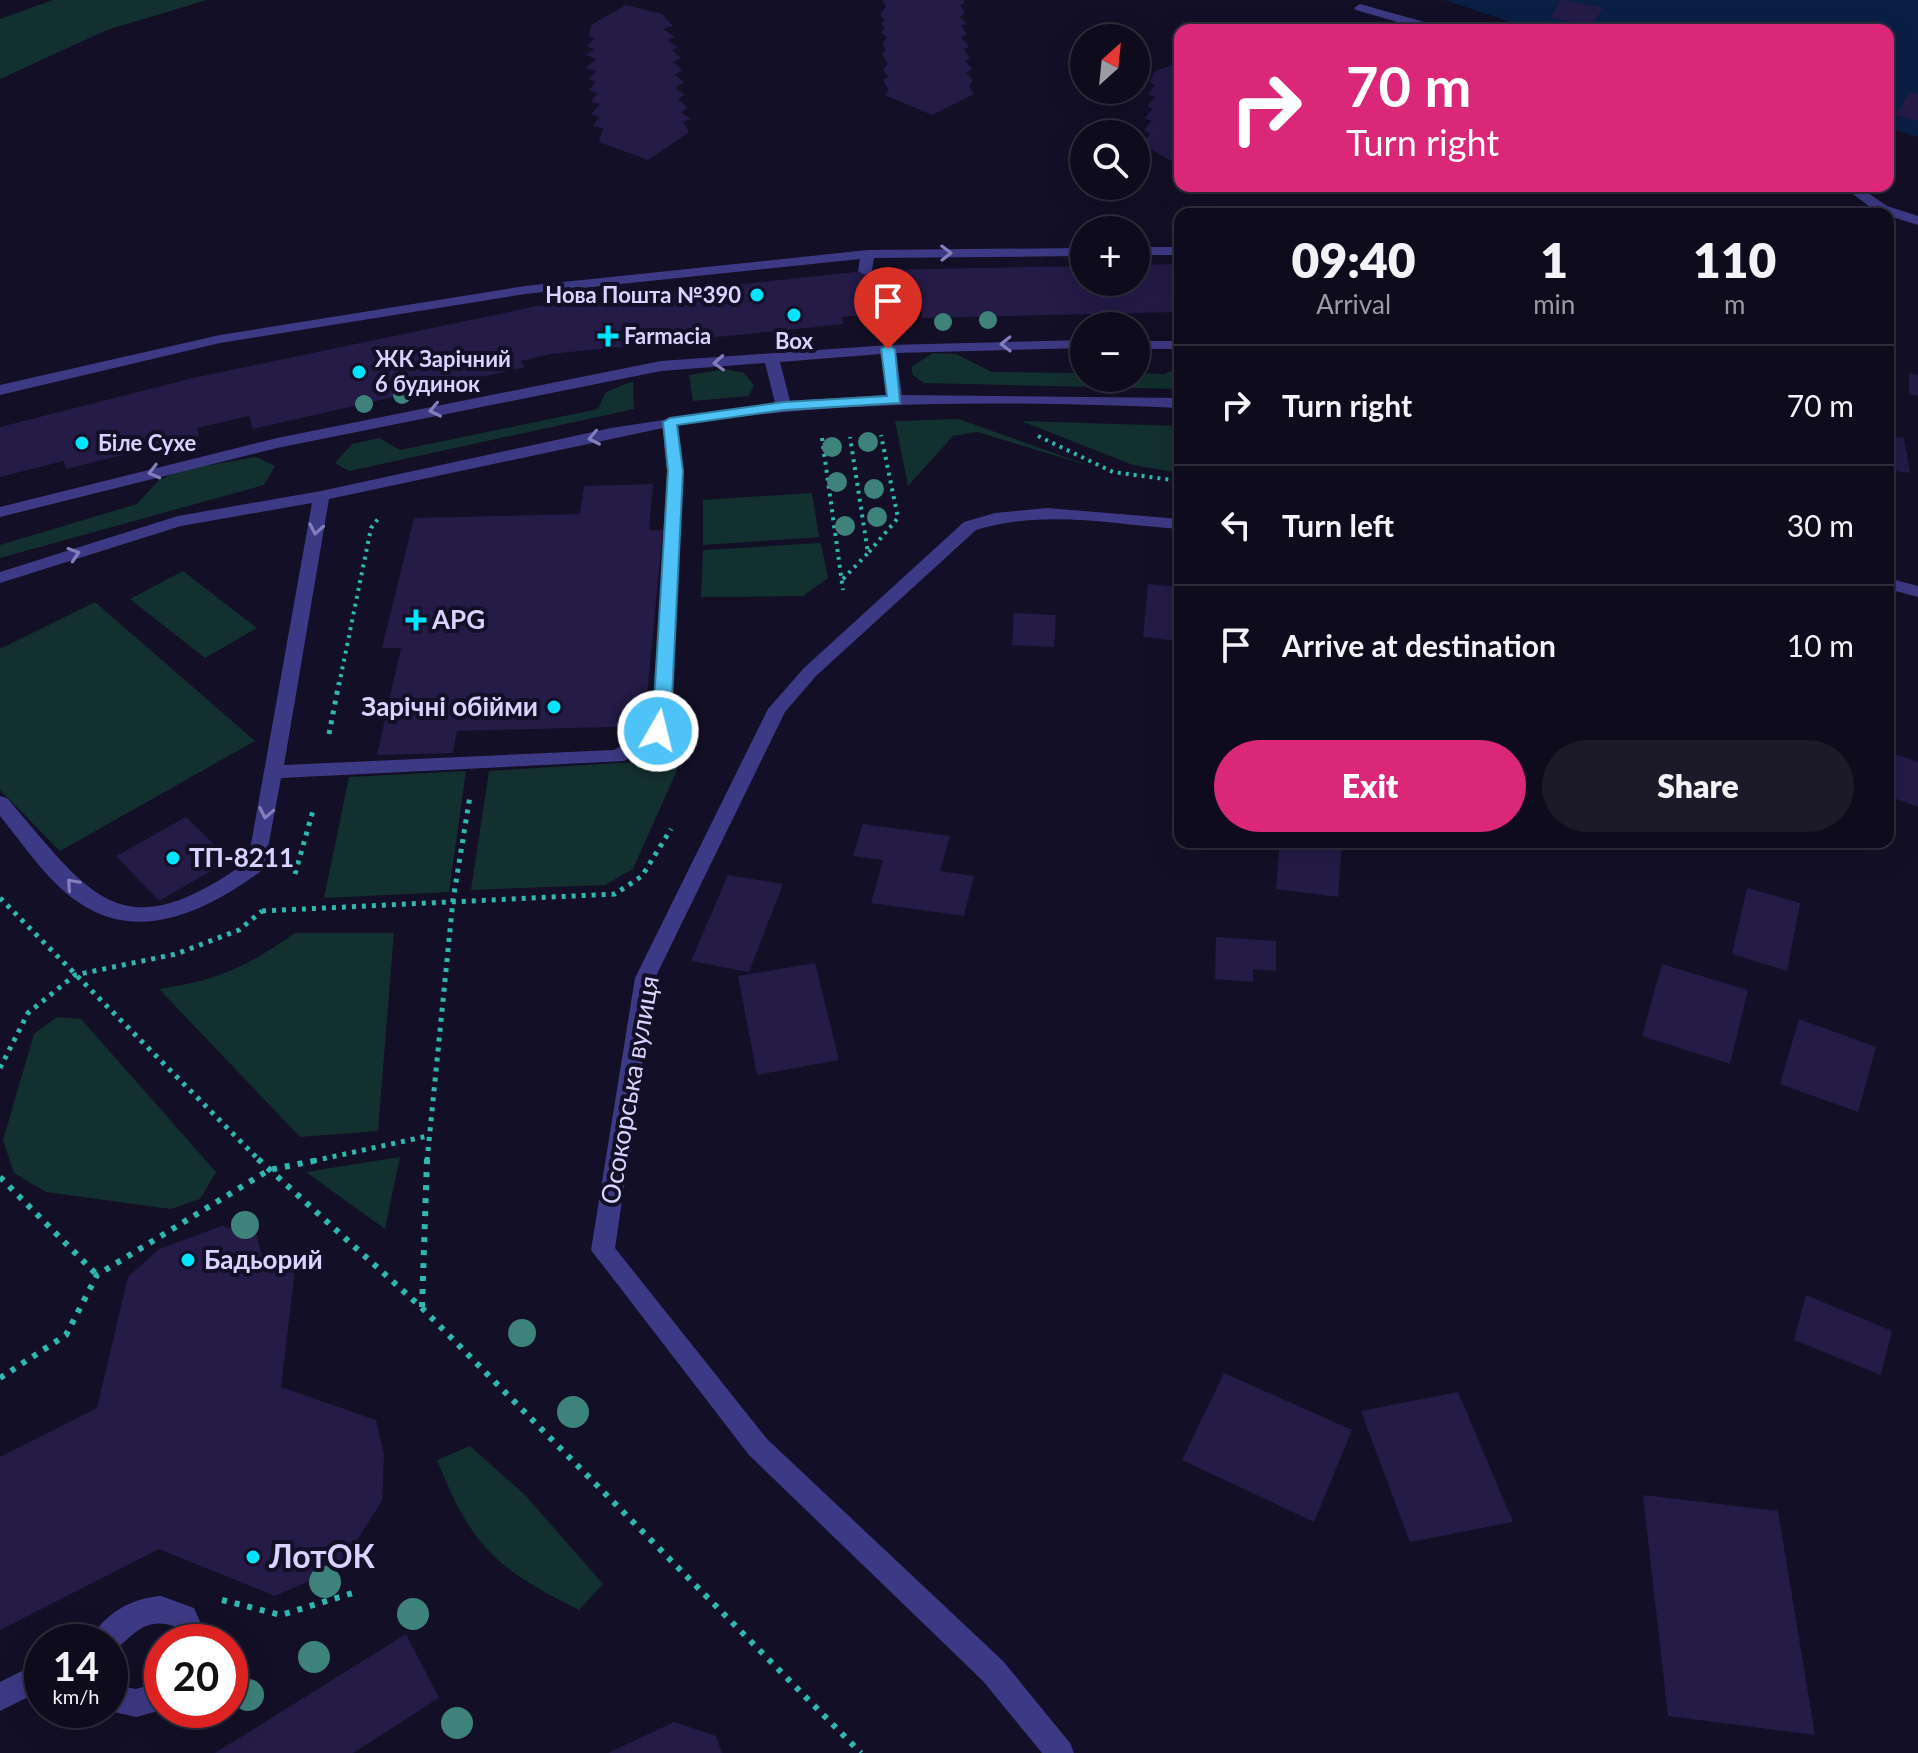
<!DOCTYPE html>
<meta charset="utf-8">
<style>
:root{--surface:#0e0b1c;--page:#1c1929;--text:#f1f3f6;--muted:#9b9ba3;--line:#2e2b3b;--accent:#db2777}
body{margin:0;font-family:Lato,sans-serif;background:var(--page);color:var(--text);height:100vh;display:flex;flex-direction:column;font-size:30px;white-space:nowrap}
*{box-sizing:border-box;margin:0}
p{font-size:26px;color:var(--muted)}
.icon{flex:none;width:44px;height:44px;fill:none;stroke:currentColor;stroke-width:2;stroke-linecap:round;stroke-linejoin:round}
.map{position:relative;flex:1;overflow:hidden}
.details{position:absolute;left:1174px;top:208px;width:720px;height:640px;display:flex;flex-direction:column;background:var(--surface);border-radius:16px;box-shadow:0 8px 32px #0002,0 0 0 2px var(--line)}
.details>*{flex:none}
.top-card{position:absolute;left:1174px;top:24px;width:720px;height:168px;border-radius:16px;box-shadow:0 8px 32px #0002,0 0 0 2px var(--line);background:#db2777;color:#fff;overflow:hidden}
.needle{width:52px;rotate:27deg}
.controls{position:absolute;left:1070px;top:24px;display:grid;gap:16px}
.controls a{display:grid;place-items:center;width:80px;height:80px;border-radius:50%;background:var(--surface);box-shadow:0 8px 32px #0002,0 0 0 2px var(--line);font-size:40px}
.speed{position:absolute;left:24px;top:1624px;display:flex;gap:16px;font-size:40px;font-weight:700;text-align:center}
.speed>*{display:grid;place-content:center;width:104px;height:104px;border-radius:50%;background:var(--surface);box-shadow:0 8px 32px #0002,0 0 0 2px var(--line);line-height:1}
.speed small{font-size:20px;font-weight:400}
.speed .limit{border:12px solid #d22;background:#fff;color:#111}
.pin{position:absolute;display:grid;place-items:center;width:68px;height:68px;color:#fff;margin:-82px -34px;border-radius:50% 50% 50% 0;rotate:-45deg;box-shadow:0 0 8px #0007}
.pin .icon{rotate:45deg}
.me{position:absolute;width:88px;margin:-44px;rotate:8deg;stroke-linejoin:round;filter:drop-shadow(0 0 6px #0008)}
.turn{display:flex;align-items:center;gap:28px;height:168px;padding:0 40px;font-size:36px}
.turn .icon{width:104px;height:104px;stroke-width:2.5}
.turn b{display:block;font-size:56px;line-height:68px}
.eta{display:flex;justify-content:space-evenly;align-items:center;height:136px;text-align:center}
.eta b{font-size:48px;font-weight:800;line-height:56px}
.action{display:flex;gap:16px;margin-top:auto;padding:16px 40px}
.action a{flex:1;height:92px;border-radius:48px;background:var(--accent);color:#fff;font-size:32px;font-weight:800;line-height:92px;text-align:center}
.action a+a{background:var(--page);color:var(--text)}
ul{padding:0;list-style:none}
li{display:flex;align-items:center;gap:24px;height:120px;padding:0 40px;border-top:2px solid var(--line)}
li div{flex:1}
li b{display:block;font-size:30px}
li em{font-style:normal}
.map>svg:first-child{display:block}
.green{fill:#12302f}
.water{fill:#0a1f44}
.building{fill:#241b47}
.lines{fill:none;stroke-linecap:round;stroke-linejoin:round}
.path-far2{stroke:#2fb8b0;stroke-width:4;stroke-dasharray:3 5;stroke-linecap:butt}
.path-far1{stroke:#2fb8b0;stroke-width:5;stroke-dasharray:4 6;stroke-linecap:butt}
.path{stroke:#2fb8b0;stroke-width:6;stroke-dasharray:5 8;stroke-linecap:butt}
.lane{fill:#3d3a85;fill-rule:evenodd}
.street{fill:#3d3a85;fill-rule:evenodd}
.tree{fill:#3d827b}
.oneway{stroke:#837fbc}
.route{fill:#4fc3f7;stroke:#337fa1;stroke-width:2}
.poi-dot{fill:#00e5ff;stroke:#130f26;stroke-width:3}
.labels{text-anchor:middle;stroke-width:8;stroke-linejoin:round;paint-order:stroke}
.far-poi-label{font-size:22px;font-weight:bold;fill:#d9d4ff;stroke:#130f26;text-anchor:start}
.poi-label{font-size:26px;font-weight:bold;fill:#d9d4ff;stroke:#130f26;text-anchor:start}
.street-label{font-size:26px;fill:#d9d4ff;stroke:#130f26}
.near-poi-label{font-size:32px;font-weight:bold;fill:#d9d4ff;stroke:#130f26;text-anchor:start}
</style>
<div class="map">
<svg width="1918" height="1753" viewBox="0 0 1918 1753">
<rect width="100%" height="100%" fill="#130f26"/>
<g class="green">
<polygon points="53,0 207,0 107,30 0,79 0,19"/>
<polygon points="933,353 956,354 992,372 1084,373 1084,378 1136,378 1136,373 1164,374 1180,367 1180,389 924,383 913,375 911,367"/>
<polygon points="725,369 744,373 754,385 749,396 693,401 689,375"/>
<polygon points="633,381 634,409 349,471 335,463 352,444 379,438 400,450 598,409 606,392"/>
<polygon points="959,419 1093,467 977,432 953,436 908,486 895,421"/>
<polygon points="1021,421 1180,426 1180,473 1133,465"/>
<polygon points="256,457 275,466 264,485 0,558 0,545 137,504 159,480 181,470"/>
<polygon points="812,493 819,537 703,545 703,500"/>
<polygon points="821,543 828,578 803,596 701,597 703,550"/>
<polygon points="183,571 257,628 205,658 130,599"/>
<polygon points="95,602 255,741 60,851 0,790 0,649"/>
<polygon points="682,759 633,869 605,885 471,890 489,771"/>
<polygon points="466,771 449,892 324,898 349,777"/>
<path d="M295,933H394L378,1131L300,1137L159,989C219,980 246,967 295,933Z"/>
<polygon points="57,1017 81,1019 216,1172 200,1199 171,1209 46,1192 14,1173 3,1140 34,1034"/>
<polygon points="400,1157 385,1229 306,1172"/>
<path d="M470,1446L525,1495L603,1584L579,1610C495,1568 472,1547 437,1460Z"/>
</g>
<polygon class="water" points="1445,0 1918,0 1918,137 1888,128 1888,30 1534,30"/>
<g class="building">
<polygon points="882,0 963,0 966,3 960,5 965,13 960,17 967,24 961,26 967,34 961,37 969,47 964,49 970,58 965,61 972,69 966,73 973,80 969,86 974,94 932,115 885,95 889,90 883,80 888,77 883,69 888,64 882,54 886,50 882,43 887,38 881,32 885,29 881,23 885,21 880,14 886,7"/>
<polygon points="1560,0 1562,0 1603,7 1593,25 1551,18"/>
<polygon points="626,5 662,14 673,26 663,29 675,37 667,40 678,47 672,50 681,58 673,62 682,70 675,75 684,82 675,88 685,95 678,99 688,108 681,112 691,119 683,122 689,132 648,160 599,142 603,128 593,126 599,117 591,114 600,104 591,102 597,93 589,90 596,82 588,79 597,71 586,68 596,59 586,55 594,49 586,46 595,39 589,36 591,25"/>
<polygon points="1180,62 1180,166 1142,144 1150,134 1144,130 1151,121 1144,118 1153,109 1147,106 1155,97 1148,94 1155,85 1149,82 1155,71"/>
<polygon points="1910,92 1918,94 1918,121 1895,115"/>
<polygon points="1180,264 1180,312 922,318 922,312 873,314 842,317 844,324 551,354 521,361 525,367 253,429 249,416 197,428 199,436 66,469 64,461 0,477 0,427 193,378 537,306 873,270 1084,266 1084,282 1136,282 1136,265"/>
<polygon points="1909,373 1918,375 1918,396 1909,394"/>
<polygon points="1888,436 1904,438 1910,473 1888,470"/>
<polygon points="653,484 649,530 663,530 644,726 457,731 453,753 377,755 401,648 382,648 414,518 580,514 584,486"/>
<polygon points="1148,584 1180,587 1180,641 1143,637"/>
<polygon points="1014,613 1056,615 1054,647 1012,645"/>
<polygon points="1895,754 1918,762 1918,807 1888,796 1888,772"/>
<polygon points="186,817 230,860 159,901 116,856"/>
<polygon points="863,824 950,836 940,871 974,876 964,916 871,903 883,860 853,856"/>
<polygon points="1280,842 1342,842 1338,897 1276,889"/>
<polygon points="728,875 783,884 749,972 691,961"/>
<polygon points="1747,888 1800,903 1787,971 1732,954"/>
<polygon points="1216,937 1276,941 1276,971 1253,969 1253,982 1215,979"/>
<polygon points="815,963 839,1060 757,1075 738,976"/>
<polygon points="1662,964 1748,990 1730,1064 1642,1036"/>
<polygon points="1799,1019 1876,1047 1858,1112 1780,1084"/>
<polygon points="222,1226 257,1236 261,1253 296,1261 281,1387 376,1420 384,1454 382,1501 339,1568 275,1596 159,1549 0,1630 0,1457 97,1408 128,1277 159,1249"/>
<polygon points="1806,1295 1892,1331 1881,1375 1794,1340"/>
<polygon points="1224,1373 1352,1430 1314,1522 1182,1460"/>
<polygon points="1458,1392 1513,1522 1410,1542 1361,1411"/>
<polygon points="1643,1495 1778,1511 1815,1735 1668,1716"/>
<polygon points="406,1634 439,1698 353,1753 215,1753"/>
<polygon points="674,1722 716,1736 722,1753 608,1753"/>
</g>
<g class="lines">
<g class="path-far2">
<polyline points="1038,436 1113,472 1180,481"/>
<polyline points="822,438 843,590"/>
<polyline points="869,552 898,518 881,435"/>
<polyline points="843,579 868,553 850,437"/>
<polyline points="339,685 371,528 378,519"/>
</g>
<g class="path-far1">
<polyline points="329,734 339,683"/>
<polyline points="295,874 314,807"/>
<polyline points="0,898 260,1161"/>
<polyline points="262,911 615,894 642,876 671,829"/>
<polyline points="0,1068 28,1013 75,975 176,954 239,930 262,911"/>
<polyline points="313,1161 428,1136"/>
<polyline points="427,1161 453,900 470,796"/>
</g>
<g class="path">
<polyline points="258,1159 422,1308 861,1753"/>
<polyline points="0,1177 97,1275"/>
<polyline points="422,1307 427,1159"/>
<polyline points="0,1378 66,1335 97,1275 269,1170 323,1159"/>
<polyline points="222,1600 281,1615 356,1592"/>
</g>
<g class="lane">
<rect x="1136" y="247" width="44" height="8"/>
<polygon points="1084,248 1084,256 874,258 872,271 865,275 858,271 860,259 525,294 220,343 0,395 0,385 220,335 525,286 868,250"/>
<path d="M1084,340V348L896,353L902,395L1180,398V408C1012,401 845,399 678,425L683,471L671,719L657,742L624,761L281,778L264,869C211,908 141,946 78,902C47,881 24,845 0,816V796L7,798C92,897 121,952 248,861L312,503L181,526L0,583V572L178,516L321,491L611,428L775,403L765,363L661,371L277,448L0,517V507L277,438L661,361L888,345ZM881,354L887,395L790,401L780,362ZM663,428L667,471L653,719L643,733L614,750L284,765L329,499Z"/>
<rect x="1136" y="341" width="44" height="8"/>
<path d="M161,1596L194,1608L209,1642H181L174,1626C142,1616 133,1638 110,1653V1642H90C102,1614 132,1598 161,1596Z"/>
<polygon points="42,1661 42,1690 0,1711 0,1682"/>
<polygon points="162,1681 162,1710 136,1717 105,1710 110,1710 110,1684 136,1689"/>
</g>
<g class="street">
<polygon points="1360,4 1442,27 1444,30 1425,30 1356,10 1354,8"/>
<polygon points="1842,186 1858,186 1887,206 1918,216 1918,225 1877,212"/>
<path d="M1047,508L1180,519V529C1111,524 1043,509 976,530L816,676L785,712L655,978L615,1248L767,1439L1003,1661L1070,1743L1074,1753H1042L983,1681L749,1455L591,1250L635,978L768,709L804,668L964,522L995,513Z"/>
<polygon points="1888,578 1918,586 1918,597 1888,589"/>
</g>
</g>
<g class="tree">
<circle cx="988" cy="320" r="9"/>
<circle cx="943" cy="322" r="9"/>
<circle cx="443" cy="387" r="9"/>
<circle cx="402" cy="395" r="9"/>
<circle cx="364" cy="404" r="9"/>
<circle cx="868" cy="442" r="10"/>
<circle cx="832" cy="447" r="10"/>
<circle cx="837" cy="482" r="10"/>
<circle cx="874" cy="489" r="10"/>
<circle cx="877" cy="517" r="10"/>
<circle cx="845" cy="526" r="10"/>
<circle cx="245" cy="1225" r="14"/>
<circle cx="522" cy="1333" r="14"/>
<circle cx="573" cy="1412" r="16"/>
<circle cx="325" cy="1582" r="16"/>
<circle cx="413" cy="1614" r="16"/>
<circle cx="314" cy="1657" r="16"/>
<circle cx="248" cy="1695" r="16"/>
<circle cx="457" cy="1723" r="16"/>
</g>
<defs><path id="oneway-chevron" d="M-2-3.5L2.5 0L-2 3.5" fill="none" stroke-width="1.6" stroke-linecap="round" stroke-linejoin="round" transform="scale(2)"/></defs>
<g class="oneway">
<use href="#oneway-chevron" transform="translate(946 253) rotate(-1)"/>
<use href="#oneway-chevron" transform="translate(1006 344) rotate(179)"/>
<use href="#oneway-chevron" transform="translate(719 363) rotate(177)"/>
<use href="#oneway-chevron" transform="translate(435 410) rotate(168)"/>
<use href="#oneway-chevron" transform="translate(594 438) rotate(168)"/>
<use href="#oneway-chevron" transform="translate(154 472) rotate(166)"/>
<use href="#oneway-chevron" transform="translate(316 529) rotate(100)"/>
<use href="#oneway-chevron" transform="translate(74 554) rotate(-18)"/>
<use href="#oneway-chevron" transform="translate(266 813) rotate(101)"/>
<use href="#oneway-chevron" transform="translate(72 884) rotate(-132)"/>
</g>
<polygon class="route" points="888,345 895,349 900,403 784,410 677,425 683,471 671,719 664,735 652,735 668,471 663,422 670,418 784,402 887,396 881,349"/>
<g class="poi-dot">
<circle cx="757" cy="295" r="8"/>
<circle cx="794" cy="315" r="8"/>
<path d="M604 324h8v8h8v8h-8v8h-8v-8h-8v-8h8z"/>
<circle cx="359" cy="372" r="8"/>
<circle cx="82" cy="443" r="8"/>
<path d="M412 608h8v8h8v8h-8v8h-8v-8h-8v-8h8z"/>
<circle cx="554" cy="707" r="8"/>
<circle cx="173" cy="858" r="8"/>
<circle cx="188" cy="1260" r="8"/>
<circle cx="253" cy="1557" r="8"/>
</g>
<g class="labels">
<g class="far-poi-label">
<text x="741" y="303" text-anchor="end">Нова Пошта №390</text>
<text x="624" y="344">Farmacia</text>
<text x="794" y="349" text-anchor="middle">Box</text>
<text x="375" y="367">ЖК Зарічний<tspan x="375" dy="25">6 будинок</tspan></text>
<text x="98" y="451">Біле Сухе</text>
</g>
<g class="poi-label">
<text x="432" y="629">APG</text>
<text x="538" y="716" text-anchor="end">Зарічні обійми</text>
<text x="189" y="867">ТП-8211</text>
<text x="204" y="1269">Бадьорий</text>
</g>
<g class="street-label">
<text transform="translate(630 1090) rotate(-80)" y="9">Осокорська вулиця</text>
</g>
<g class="near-poi-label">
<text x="269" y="1568">ЛотОК</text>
</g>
</g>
</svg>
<div class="controls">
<a><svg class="needle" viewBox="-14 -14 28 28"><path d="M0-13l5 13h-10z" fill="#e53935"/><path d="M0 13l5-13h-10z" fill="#9b9ba3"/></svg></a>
<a><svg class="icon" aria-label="search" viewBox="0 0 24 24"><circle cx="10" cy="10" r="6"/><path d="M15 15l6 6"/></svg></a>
<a>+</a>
<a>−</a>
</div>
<div class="speed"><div>14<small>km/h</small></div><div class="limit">20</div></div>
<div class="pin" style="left:888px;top:349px;background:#d93025"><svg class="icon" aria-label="arrive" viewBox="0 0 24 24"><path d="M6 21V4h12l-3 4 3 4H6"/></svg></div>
<svg class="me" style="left:658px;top:731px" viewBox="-20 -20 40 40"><circle r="17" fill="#4fc3f7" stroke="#fff" stroke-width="3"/><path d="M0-11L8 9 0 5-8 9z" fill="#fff"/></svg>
<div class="top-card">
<div class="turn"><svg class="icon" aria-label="right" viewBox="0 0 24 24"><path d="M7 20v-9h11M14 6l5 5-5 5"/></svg><div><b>70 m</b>Turn right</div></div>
</div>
<section class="details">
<div class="eta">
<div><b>09:40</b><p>Arrival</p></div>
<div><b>1</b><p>min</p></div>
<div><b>110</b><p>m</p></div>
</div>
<ul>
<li><svg class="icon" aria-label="right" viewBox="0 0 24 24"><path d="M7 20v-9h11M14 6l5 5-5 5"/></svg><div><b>Turn right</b></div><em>70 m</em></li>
<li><svg class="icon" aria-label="left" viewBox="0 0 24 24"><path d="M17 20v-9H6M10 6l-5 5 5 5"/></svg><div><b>Turn left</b></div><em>30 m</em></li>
<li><svg class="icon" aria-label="arrive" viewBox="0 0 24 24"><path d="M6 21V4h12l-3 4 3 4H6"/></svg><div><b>Arrive at destination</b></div><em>10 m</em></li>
</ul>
<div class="action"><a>Exit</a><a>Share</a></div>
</section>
</div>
